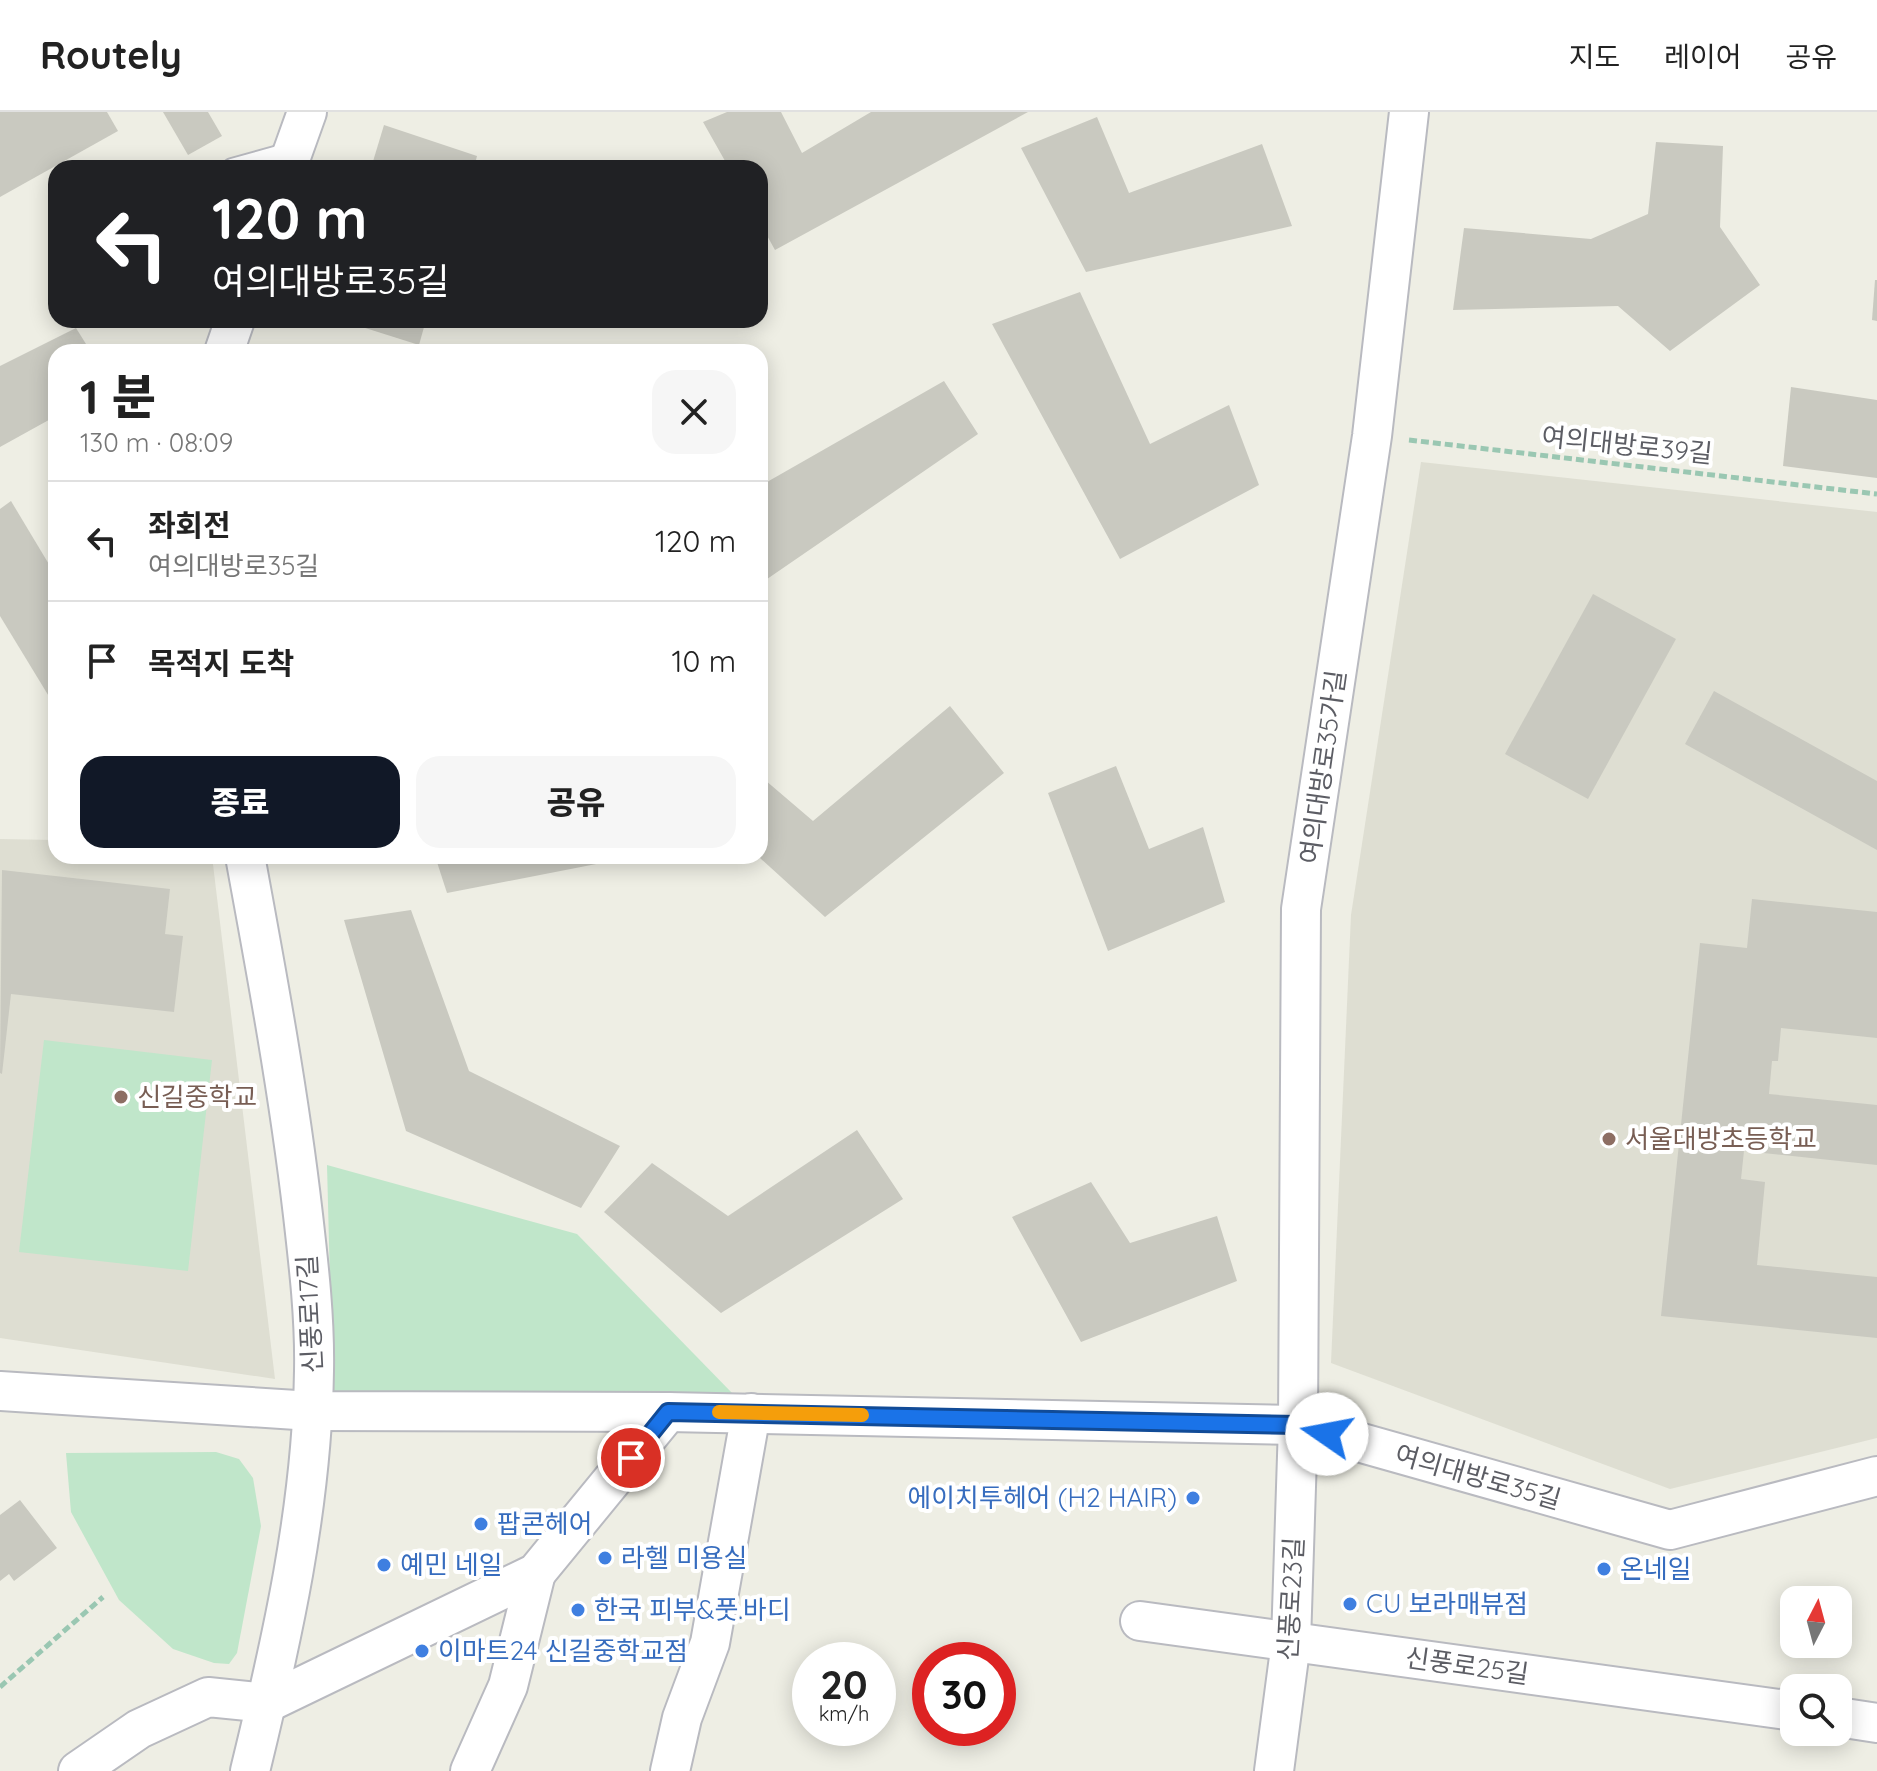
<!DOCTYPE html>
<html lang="ko">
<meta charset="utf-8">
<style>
:root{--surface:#fff;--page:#f6f6f6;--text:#222;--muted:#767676;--line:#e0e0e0;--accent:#111827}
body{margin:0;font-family:Quicksand,"Noto Sans KR",sans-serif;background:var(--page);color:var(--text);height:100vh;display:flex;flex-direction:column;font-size:30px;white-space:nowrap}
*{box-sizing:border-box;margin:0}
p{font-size:26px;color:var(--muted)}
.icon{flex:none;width:44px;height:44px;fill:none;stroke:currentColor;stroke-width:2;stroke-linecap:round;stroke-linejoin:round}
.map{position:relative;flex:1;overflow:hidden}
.sheet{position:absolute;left:48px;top:232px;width:720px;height:520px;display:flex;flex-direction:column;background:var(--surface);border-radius:24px;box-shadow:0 4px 20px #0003}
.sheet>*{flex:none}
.hud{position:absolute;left:48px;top:48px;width:720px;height:168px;border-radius:24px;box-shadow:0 4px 20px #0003;background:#202124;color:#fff;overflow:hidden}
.needle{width:52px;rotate:6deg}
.controls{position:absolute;left:1780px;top:1474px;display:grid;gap:16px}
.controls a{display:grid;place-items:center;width:72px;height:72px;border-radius:16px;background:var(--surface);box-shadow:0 4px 20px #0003;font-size:40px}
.speed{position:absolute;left:792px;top:1530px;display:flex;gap:16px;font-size:40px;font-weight:700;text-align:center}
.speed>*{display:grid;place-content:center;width:104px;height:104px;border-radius:50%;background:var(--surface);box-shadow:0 4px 20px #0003;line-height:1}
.speed small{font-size:20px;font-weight:400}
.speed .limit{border:12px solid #d22;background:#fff;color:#111}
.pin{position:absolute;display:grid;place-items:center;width:68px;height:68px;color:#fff;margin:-34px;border:4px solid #fff;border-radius:50%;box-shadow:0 2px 8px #0007}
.me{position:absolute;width:88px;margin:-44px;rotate:282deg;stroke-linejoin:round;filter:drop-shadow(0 0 6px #0008)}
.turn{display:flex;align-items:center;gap:28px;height:168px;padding:0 32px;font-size:36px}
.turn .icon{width:104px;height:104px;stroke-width:2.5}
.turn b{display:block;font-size:56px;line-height:68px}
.round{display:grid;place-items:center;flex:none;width:84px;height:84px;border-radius:24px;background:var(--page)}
.overview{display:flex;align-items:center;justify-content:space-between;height:136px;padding:0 32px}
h1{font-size:48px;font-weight:800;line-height:60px}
.action{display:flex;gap:16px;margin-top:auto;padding:16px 32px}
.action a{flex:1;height:92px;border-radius:24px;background:var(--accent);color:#fff;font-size:32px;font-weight:800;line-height:92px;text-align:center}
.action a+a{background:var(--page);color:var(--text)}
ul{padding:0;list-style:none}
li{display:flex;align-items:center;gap:24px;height:120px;padding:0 32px;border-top:2px solid var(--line)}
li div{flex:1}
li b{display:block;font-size:30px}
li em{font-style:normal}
header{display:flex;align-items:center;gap:48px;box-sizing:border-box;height:112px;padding:0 40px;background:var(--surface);border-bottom:2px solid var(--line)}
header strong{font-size:38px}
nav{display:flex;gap:44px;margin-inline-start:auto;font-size:28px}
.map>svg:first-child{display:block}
.education{fill:#deded2}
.green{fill:#c0e6ca}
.building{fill:#c9c9c0}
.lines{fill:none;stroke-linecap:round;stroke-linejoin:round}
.service-casing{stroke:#b9bac0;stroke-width:22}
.minor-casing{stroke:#b9bac0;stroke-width:42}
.path{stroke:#9ac7b2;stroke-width:5;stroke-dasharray:8 4;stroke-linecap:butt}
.service{stroke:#fff;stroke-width:18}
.minor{stroke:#fff;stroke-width:38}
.route-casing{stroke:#114b97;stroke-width:20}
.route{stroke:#1a73e8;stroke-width:14}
.slow{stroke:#f59e0b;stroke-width:14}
.education-dot{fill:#8d6e63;stroke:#fff;stroke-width:3}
.shop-dot{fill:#3f7fe0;stroke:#fff;stroke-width:3}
.labels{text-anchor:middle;stroke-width:8;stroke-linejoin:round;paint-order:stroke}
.street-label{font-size:26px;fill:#5c5d64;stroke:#fff}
.education-label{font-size:26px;fill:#785e54;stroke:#fff;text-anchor:start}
.shop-label{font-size:26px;fill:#366cbe;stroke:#fff;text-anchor:start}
</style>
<header>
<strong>Routely</strong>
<nav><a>지도</a><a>레이어</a><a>공유</a></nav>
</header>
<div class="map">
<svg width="1877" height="1659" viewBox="0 0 1877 1659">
<rect width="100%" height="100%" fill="#eeeee4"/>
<g class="education">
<polygon points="1421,350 1877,400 1877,1326 1670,1377 1331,1251 1351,803"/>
<polygon points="0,727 56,728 56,744 212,744 275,1267 0,1226"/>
</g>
<g class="green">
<polygon points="44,928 212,948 188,1159 19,1140"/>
<polygon points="327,1053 577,1122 734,1283 333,1284"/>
<polygon points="216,1340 239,1347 253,1366 261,1414 237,1541 229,1552 214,1551 173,1537 119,1488 71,1400 66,1341"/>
</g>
<g class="building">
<polygon points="0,0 107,0 118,19 0,85"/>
<polygon points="163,0 208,0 222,24 188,43"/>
<polygon points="727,0 781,0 802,41 871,0 1028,0 775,138 760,111 760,56 729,56 703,10"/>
<polygon points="1097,5 1129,81 1262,32 1292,114 1086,160 1021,36"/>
<polygon points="384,13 477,44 474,56 371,56"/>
<polygon points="1656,30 1723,34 1720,115 1760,173 1670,239 1618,194 1453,198 1464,116 1591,127 1648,102"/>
<polygon points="1875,168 1877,168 1877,209 1872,208"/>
<polygon points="1080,180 1150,332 1229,293 1259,373 1120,447 992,212"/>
<polygon points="340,208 426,208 419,233"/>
<polygon points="76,216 91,240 56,240 56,304 0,335 0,254"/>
<polygon points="944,269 978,322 760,472 760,364 767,370"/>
<polygon points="1791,275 1877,288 1877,366 1783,354"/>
<polygon points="11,389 56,464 56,596 0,504 0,397"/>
<polygon points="1593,482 1676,527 1588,687 1505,642"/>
<polygon points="1714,579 1877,669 1877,738 1685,632"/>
<polygon points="950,594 1004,661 825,805 760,746 760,672 765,668 813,709"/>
<polygon points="1116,654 1149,737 1203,715 1225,790 1108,839 1048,681"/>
<polygon points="435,744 632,744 632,745 447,781"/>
<polygon points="2,758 170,777 165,822 183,824 174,900 11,882 2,962 0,961"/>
<polygon points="1752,787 1877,800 1877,926 1781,916 1778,949 1772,949 1769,982 1877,993 1877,1053 1744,1039 1741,1067 1765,1070 1757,1153 1877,1165 1877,1226 1661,1204 1700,831 1747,836"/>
<polygon points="411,798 469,959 620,1034 581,1096 406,1019 344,808"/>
<polygon points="857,1018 903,1087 721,1201 604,1100 652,1051 728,1104"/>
<polygon points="1091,1070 1130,1131 1217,1104 1237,1169 1081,1230 1012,1105"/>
<polygon points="20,1388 57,1436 14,1469 9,1462 0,1469 0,1403"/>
</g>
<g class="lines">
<g class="service-casing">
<polyline id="service" points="232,56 293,39"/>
</g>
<g class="minor-casing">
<g id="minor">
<polyline points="287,56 307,0"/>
<polyline points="224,240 235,208"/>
<path d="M245,744C267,863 289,982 303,1103C309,1155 315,1207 314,1259C312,1395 282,1528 250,1659"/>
<polyline points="0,1279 312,1299 668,1300 1298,1313 1670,1418 1877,1364"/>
<polyline points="1140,1509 1794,1599"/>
<polyline points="1838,1605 1877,1611"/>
<polyline points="78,1659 139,1617 208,1585 267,1591 536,1461 668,1300"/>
<polyline points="470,1659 508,1574 536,1461"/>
<polyline points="670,1659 682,1606 710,1531 751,1301"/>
<polyline points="1274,1659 1291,1530 1298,1313 1301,797 1372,324 1409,0"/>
</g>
</g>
<g class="path">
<polyline points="1409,328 1877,382"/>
<polyline points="0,1575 103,1485"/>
</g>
<use href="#service" class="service"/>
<use href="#minor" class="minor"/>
</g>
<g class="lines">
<g class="route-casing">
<polyline id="route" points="631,1346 668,1300 1298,1313 1327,1322"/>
</g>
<use href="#route" class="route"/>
<polyline class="slow" points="719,1300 862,1303"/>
</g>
<g class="education-dot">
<circle cx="121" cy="985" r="8"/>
<circle cx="1609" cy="1027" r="8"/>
</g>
<g class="shop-dot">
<circle cx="1193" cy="1386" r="8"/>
<circle cx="481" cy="1412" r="8"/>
<circle cx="605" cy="1446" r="8"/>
<circle cx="384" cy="1453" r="8"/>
<circle cx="1604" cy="1457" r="8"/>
<circle cx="1350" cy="1492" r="8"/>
<circle cx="578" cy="1498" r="8"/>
<circle cx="422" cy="1539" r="8"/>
</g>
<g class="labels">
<g class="street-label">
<text transform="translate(1627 333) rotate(6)" y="9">여의대방로39길</text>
<text transform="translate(1323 655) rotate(-82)" y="9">여의대방로35가길</text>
<text transform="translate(310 1202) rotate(-93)" y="9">신풍로17길</text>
<text transform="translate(1478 1365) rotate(16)" y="9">여의대방로35길</text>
<text transform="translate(1291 1487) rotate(-87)" y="9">신풍로23길</text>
<text transform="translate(1467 1554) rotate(8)" y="9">신풍로25길</text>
</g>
<g class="education-label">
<text x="137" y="994">신길중학교</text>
<text x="1625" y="1036">서울대방초등학교</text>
</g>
<g class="shop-label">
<text x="1177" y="1395" text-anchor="end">에이치투헤어 (H2 HAIR)</text>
<text x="497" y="1421">팝콘헤어</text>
<text x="621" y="1455">라헬 미용실</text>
<text x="400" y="1462">예민 네일</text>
<text x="1620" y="1466">온네일</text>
<text x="1366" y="1501">CU 보라매뷰점</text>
<text x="594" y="1507">한국 피부&amp;풋.바디</text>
<text x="438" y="1548">이마트24 신길중학교점</text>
</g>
</g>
</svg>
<div class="controls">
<a><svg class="needle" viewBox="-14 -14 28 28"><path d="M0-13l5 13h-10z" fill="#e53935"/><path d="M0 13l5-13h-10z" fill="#767676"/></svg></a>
<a><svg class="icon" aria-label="search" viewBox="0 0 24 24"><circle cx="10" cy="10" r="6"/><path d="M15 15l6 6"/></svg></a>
</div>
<div class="speed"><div>20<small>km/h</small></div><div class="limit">30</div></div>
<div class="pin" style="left:631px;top:1346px;background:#d93025"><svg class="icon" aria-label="arrive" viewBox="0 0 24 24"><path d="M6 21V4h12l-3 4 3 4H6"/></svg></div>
<svg class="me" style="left:1327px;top:1322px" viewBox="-20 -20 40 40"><circle r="19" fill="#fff"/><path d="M0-13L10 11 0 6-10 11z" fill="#1a73e8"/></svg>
<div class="hud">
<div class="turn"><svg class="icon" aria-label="left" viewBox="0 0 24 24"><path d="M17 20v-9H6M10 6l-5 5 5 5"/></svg><div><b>120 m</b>여의대방로35길</div></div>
</div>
<section class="sheet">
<div class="overview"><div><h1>1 분</h1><p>130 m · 08:09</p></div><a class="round"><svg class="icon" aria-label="close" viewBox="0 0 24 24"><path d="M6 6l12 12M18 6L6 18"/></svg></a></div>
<ul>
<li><svg class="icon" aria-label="left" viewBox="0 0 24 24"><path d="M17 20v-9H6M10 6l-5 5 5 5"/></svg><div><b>좌회전</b><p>여의대방로35길</p></div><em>120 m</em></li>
<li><svg class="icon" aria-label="arrive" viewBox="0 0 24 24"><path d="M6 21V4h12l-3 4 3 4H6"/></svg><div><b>목적지 도착</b></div><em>10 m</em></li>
</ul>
<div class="action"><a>종료</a><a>공유</a></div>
</section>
</div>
